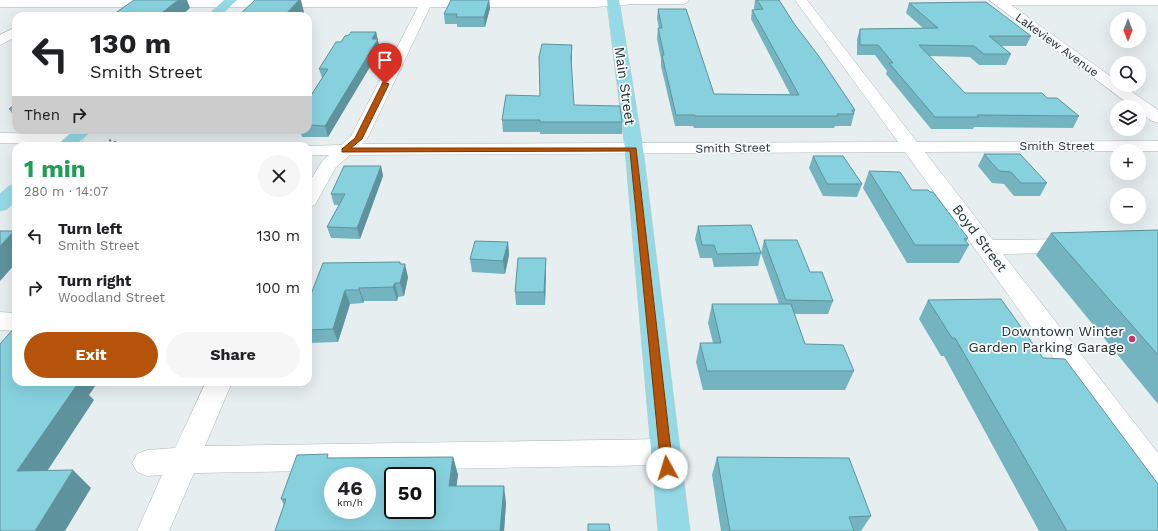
<!DOCTYPE html>
<meta charset="utf-8">
<style>
:root{--surface:#fff;--page:#f6f6f6;--text:#202124;--muted:#757577;--accent:#b45309}
body{margin:0;font-family:"Work Sans",sans-serif;background:var(--page);color:var(--text);height:100vh;display:flex;flex-direction:column;font-size:15px;white-space:nowrap}
*{box-sizing:border-box;margin:0}
p{font-size:13px;color:var(--muted)}
.icon{flex:none;width:22px;height:22px;fill:none;stroke:currentColor;stroke-width:2;stroke-linecap:round;stroke-linejoin:round}
.map{position:relative;flex:1;overflow:hidden}
.details{position:absolute;left:12px;top:142px;width:300px;height:244px;display:flex;flex-direction:column;background:var(--surface);border-radius:12px;box-shadow:0 4px 16px #0002}
.details>*{flex:none}
.guide{position:absolute;left:12px;top:12px;width:300px;height:122px;border-radius:12px;box-shadow:0 4px 16px #0002;background:#fff;color:var(--text);overflow:hidden}
.needle{width:26px;rotate:180deg}
.controls{position:absolute;left:1110px;top:12px;display:grid;gap:8px}
.controls a{display:grid;place-items:center;width:36px;height:36px;border-radius:50%;background:var(--surface);box-shadow:0 4px 16px #0002;font-size:20px}
.speed{position:absolute;left:324px;top:467px;display:flex;gap:8px;font-size:20px;font-weight:700;text-align:center}
.speed>*{display:grid;place-content:center;width:52px;height:52px;border-radius:50%;background:var(--surface);box-shadow:0 4px 16px #0002;line-height:1}
.speed small{font-size:10px;font-weight:400}
.speed .limit{border:2px solid #111;border-radius:6px;background:#fff;color:#111}
.pin{position:absolute;display:grid;place-items:center;width:34px;height:34px;color:#fff;margin:-41px -17px;border-radius:50% 50% 50% 0;rotate:-45deg;box-shadow:0 0 4px #0007}
.pin .icon{rotate:45deg}
.me{position:absolute;width:44px;margin:-22px;rotate:354deg;stroke-linejoin:round;filter:drop-shadow(0 0 3px #0008)}
.turn{display:flex;align-items:center;gap:14px;height:84px;padding:0 12px;font-size:18px}
.turn .icon{width:52px;height:52px;stroke-width:2.5}
.turn b{display:block;font-size:28px;line-height:34px}
.then{display:flex;align-items:center;height:38px;padding:0 12px;background:#0003;gap:8px;font-size:15px}
.round{display:grid;place-items:center;flex:none;width:42px;height:42px;border-radius:21px;background:var(--page)}
.summary{display:flex;align-items:center;justify-content:space-between;height:68px;padding:0 12px}
h1{font-size:24px;font-weight:700;line-height:30px;color:#1e9e55}
.primary-button{display:flex;gap:8px;margin-top:auto;padding:8px 12px}
.primary-button a{flex:1;height:46px;border-radius:24px;background:var(--accent);color:#fff;font-size:16px;font-weight:700;line-height:46px;text-align:center}
.primary-button a+a{background:var(--page);color:var(--text)}
ul{padding:0;list-style:none}
li{display:flex;align-items:center;gap:12px;height:52px;padding:0 12px}
li div{flex:1}
li b{display:block;font-size:15px}
li em{font-style:normal}
.map>svg:first-child{display:block}
.lines{fill:none;stroke-linecap:round;stroke-linejoin:round}
.minor-casing{stroke:#aeb5b6;stroke-width:1}
.major-casing{stroke:#c8c9c9;stroke-width:1}
.path{stroke:#838789;stroke-width:2;stroke-dasharray:2.5 2.5;stroke-linecap:butt}
.minor{fill:#fff;fill-rule:evenodd}
.major{fill:#94dae6;fill-rule:evenodd}
.wall{fill:#74b4c0}
.shaded-wall{fill:#5e929c}
.building{fill:#87d1df;stroke:#5e929c;fill-rule:evenodd}
.route{fill:#b45309;stroke:#753606}
.poi-dot{fill:#c3376b;stroke:#f4fcfd;stroke-width:1.5}
.labels{text-anchor:middle;stroke-width:3.5;stroke-linejoin:round;paint-order:stroke}
.far-street-label{font-size:12px;fill:#2c2e2f;stroke:#f4fcfd}
.street-label{font-size:14px;fill:#2c2e2f;stroke:#f4fcfd}
.poi-label{font-size:14px;fill:#2c2e2f;stroke:#f4fcfd;text-anchor:end}
</style>
<div class="map">
<svg width="1158" height="531" viewBox="0 0 1158 531">
<rect width="100%" height="100%" fill="#e7eef0"/>
<g class="lines">
<g class="minor-casing">
<g id="minor">
<polygon points="0,0 689,0 687,3 683,4 635,4 596,7 430,7 367,139 362,144 898,142 795,0 807,0 917,142 1158,141 1158,151 925,152 993,240 1071,239 1079,241 1082,246 1079,251 1071,253 1003,254 1158,453 1158,491 1147,487 905,152 350,155 336,167 315,205 308,207 308,184 323,160 329,155 308,155 308,146 303,146 341,145 351,136 418,7 0,7"/>
<polygon points="989,0 1158,0 1158,5 1011,5 1117,81 1117,85 1122,85 1158,110 1158,123 1152,121 1139,112 1139,107 1133,107"/>
<polygon points="16,27 16,37 0,45 0,35"/>
<polygon points="0,133 74,134 80,135 83,139 80,143 74,144 0,143"/>
<polygon points="0,312 16,313 16,331 0,330"/>
<polygon points="206,382 232,382 205,446 665,439 675,443 680,452 675,461 665,465 194,473 169,531 137,531 162,475 147,476 137,472 132,463 137,454 147,450 175,448"/>
</g>
</g>
<g class="major-casing">
<g id="major">
<polygon points="224,0 237,0 220,16 207,16"/>
<polygon points="607,0 619,0 643,149 690,531 658,531 625,149"/>
<polygon points="74,130 92,130 75,146 56,146"/>
<polygon points="16,184 16,201 7,209 0,211 0,194 9,186"/>
</g>
</g>
<polyline class="path" points="109,140 120,144 293,144"/>
<use href="#minor" class="minor"/>
<use href="#major" class="major"/>
</g>
<g class="wall">
<polygon points="451,0 489,0 490,8 485,27 457,27 457,24 445,24 444,14"/>
<polygon points="755,0 779,0 795,25 855,110 851,126 835,126 834,128 694,128 693,126 675,126 661,66 661,59 657,39 658,28 659,28 657,19 658,9 714,94 790,94 751,19 752,10 755,10 754,8"/>
<polygon points="909,3 1031,36 1026,46 1001,46 1011,54 1006,65 979,65 970,57 929,56 965,93 1047,98 1079,116 1073,128 974,127 973,129 931,129 886,74 887,71 875,55 857,55 857,39 860,29 923,28 906,13"/>
<polygon points="376,32 380,50 328,137 302,137 300,130 308,130 308,100 322,78 319,69 341,42 349,35"/>
<polygon points="572,45 572,55 571,65 574,105 622,122 622,134 540,134 540,132 503,132 502,120 540,96"/>
<polygon points="16,101 16,119 9,109 13,105 12,104"/>
<polygon points="193,130 220,130 217,134 194,134"/>
<polygon points="984,154 1047,183 1040,196 1014,196 1004,184 992,183 978,166"/>
<polygon points="813,156 862,184 857,197 823,196 809,168"/>
<polygon points="381,166 383,176 360,239 331,238 327,227 339,205 334,205 331,194"/>
<polygon points="869,171 912,190 968,238 966,242 969,245 959,263 907,263 863,188"/>
<polygon points="698,226 761,253 758,266 714,267 712,258 700,258 695,239"/>
<polygon points="1158,230 1158,404 1036,255 1051,233"/>
<polygon points="764,240 810,272 833,301 828,314 794,314 805,344 854,371 845,390 703,390 696,362 700,343 713,343 708,323 712,304 779,304 761,253"/>
<polygon points="508,242 509,255 505,274 472,272 470,259"/>
<polygon points="400,264 408,277 404,296 398,297 397,301 364,301 363,303 350,304 338,342 308,343 308,302"/>
<polygon points="546,271 545,305 516,305 515,292"/>
<polygon points="928,300 1043,358 1158,531 1039,531 944,356 941,356 919,319"/>
<polygon points="453,457 458,475 456,486 506,503 504,531 275,531 284,505 281,499 330,458"/>
<polygon points="717,457 871,516 861,531 721,531 712,475"/>
</g>
<g class="shaded-wall">
<polygon points="178,0 187,0 190,8 181,16 158,16"/>
<polygon points="299,0 301,0 304,12 301,16 284,16"/>
<polygon points="489,0 490,8 485,27 484,17"/>
<polygon points="376,32 380,50 328,137 325,126"/>
<polygon points="572,45 572,55 571,69 571,58"/>
<polygon points="215,130 220,130 217,134"/>
<polygon points="381,166 383,176 360,239 357,228"/>
<polygon points="14,231 16,233 16,263 0,281 0,246"/>
<polygon points="508,242 509,255 505,274 503,261"/>
<polygon points="546,258 546,271 545,305 544,292"/>
<polygon points="400,262 403,273 405,264 408,277 404,296 400,283"/>
<polygon points="395,283 398,297 397,301 393,287"/>
<polygon points="359,288 364,301 363,303 359,290"/>
<polygon points="345,290 350,304 338,342 333,329"/>
<polygon points="70,382 98,382 89,395 94,400 36,488 17,471"/>
<polygon points="453,457 458,475 454,504 449,486"/>
<polygon points="73,470 91,488 65,531 35,531"/>
<polygon points="504,486 506,503 504,531 500,531"/>
</g>
<g class="building">
<polygon points="134,0 178,0 158,16 111,16"/>
<polygon points="255,0 299,0 284,16 238,16"/>
<polygon points="451,0 489,0 484,17 456,17 457,14 444,14"/>
<polygon points="757,0 779,0 795,25 818,55 855,110 852,110 854,114 837,114 838,116 695,116 695,115 676,115 662,55 664,55 658,28 662,28 658,9 686,9 714,94 799,95 752,10 763,9"/>
<polygon points="986,2 1031,36 989,36 1011,54 984,54 974,46 919,45 965,93 1042,93 1047,98 1057,98 1079,116 977,115 979,117 935,117 889,63 893,63 878,45 860,45 860,29 938,28 909,3"/>
<polygon points="351,32 376,32 372,39 378,39 325,126 308,125 308,100 328,69 319,69 336,42 341,42 345,36 349,35"/>
<polygon points="542,44 572,45 571,58 574,105 620,106 622,122 540,122 540,120 502,120 506,95 540,96 539,57"/>
<polygon points="16,101 16,110 14,110 16,109 9,109 15,104 12,104"/>
<polygon points="984,154 1020,154 1047,183 1021,183 1011,172 999,171"/>
<polygon points="813,156 843,156 862,184 827,184"/>
<polygon points="344,166 381,166 357,228 327,227 345,194 331,194"/>
<polygon points="869,171 900,172 912,190 928,190 930,192 933,192 968,238 964,239 969,245 915,245"/>
<polygon points="751,225 761,253 717,254 714,245 702,245 698,226"/>
<polygon points="1158,230 1158,355 1051,233"/>
<polygon points="0,231 14,231 0,246"/>
<polygon points="764,240 797,240 810,272 822,272 833,301 786,300"/>
<polygon points="475,241 508,242 503,261 470,259"/>
<polygon points="518,258 546,258 544,292 515,292"/>
<polygon points="400,262 400,264 405,264 400,283 395,283 393,287 359,288 359,290 345,290 333,329 308,330 308,302 323,263"/>
<polygon points="1001,299 1043,358 1065,359 1158,484 1158,531 1067,531 955,338 952,338 928,300"/>
<polygon points="712,304 791,304 805,344 843,345 854,371 707,371 700,343 721,343"/>
<polygon points="16,326 16,382 79,382 17,471 73,470 35,531 0,531 0,344"/>
<path d="M328,454L327,458L453,457L449,486H504L500,531H275L286,499H281L297,455ZM333,476H367V510H333ZM393,476H427V510H393Z"/>
<polygon points="717,457 849,458 871,516 849,517 854,531 730,531"/>
<polygon points="588,524 609,524 610,531 588,531"/>
</g>
<polygon class="route" points="383,82 389,84 362,139 351,148 636,148 673,468 671,472 667,473 663,472 661,468 630,151 342,152 342,149 355,138"/>
<circle class="poi-dot" cx="1132" cy="339" r="4"/>
<g class="labels">
<g class="far-street-label">
<text transform="translate(1057 45) rotate(36)" y="4">Lakeview Avenue</text>
<text x="1057" y="150">Smith Street</text>
<text transform="translate(733 148) rotate(-1)" y="4">Smith Street</text>
</g>
<g class="street-label">
<text transform="translate(625 86) rotate(82)" y="5">Main Street</text>
<text transform="translate(980 238) rotate(53)" y="5">Boyd Street</text>
</g>
<g class="poi-label">
<text x="1124" y="336">Downtown Winter<tspan x="1124" dy="16">Garden Parking Garage</tspan></text>
</g>
</g>
</svg>
<div class="controls">
<a><svg class="needle" viewBox="-14 -14 28 28"><path d="M0-13l5 13h-10z" fill="#e53935"/><path d="M0 13l5-13h-10z" fill="#757577"/></svg></a>
<a><svg class="icon" aria-label="search" viewBox="0 0 24 24"><circle cx="10" cy="10" r="6"/><path d="M15 15l6 6"/></svg></a>
<a><svg class="icon" aria-label="layers" viewBox="0 0 24 24"><path d="M12 4l9 5-9 5-9-5zM3 14l9 5 9-5"/></svg></a>
<a>+</a>
<a>−</a>
</div>
<div class="speed"><div>46<small>km/h</small></div><div class="limit">50</div></div>
<div class="pin" style="left:385px;top:84px;background:#d93025"><svg class="icon" aria-label="arrive" viewBox="0 0 24 24"><path d="M6 21V4h12l-3 4 3 4H6"/></svg></div>
<svg class="me" style="left:667px;top:468px" viewBox="-20 -20 40 40"><circle r="19" fill="#fff"/><path d="M0-13L10 11 0 6-10 11z" fill="#b45309"/></svg>
<div class="guide">
<div class="turn"><svg class="icon" aria-label="left" viewBox="0 0 24 24"><path d="M17 20v-9H6M10 6l-5 5 5 5"/></svg><div><b>130 m</b>Smith Street</div></div>
<div class="then">Then<svg class="icon" aria-label="right" viewBox="0 0 24 24"><path d="M7 20v-9h11M14 6l5 5-5 5"/></svg></div>
</div>
<section class="details">
<div class="summary"><div><h1>1 min</h1><p>280 m · 14:07</p></div><a class="round"><svg class="icon" aria-label="close" viewBox="0 0 24 24"><path d="M6 6l12 12M18 6L6 18"/></svg></a></div>
<ul>
<li><svg class="icon" aria-label="left" viewBox="0 0 24 24"><path d="M17 20v-9H6M10 6l-5 5 5 5"/></svg><div><b>Turn left</b><p>Smith Street</p></div><em>130 m</em></li>
<li><svg class="icon" aria-label="right" viewBox="0 0 24 24"><path d="M7 20v-9h11M14 6l5 5-5 5"/></svg><div><b>Turn right</b><p>Woodland Street</p></div><em>100 m</em></li>
</ul>
<div class="primary-button"><a>Exit</a><a>Share</a></div>
</section>
</div>
